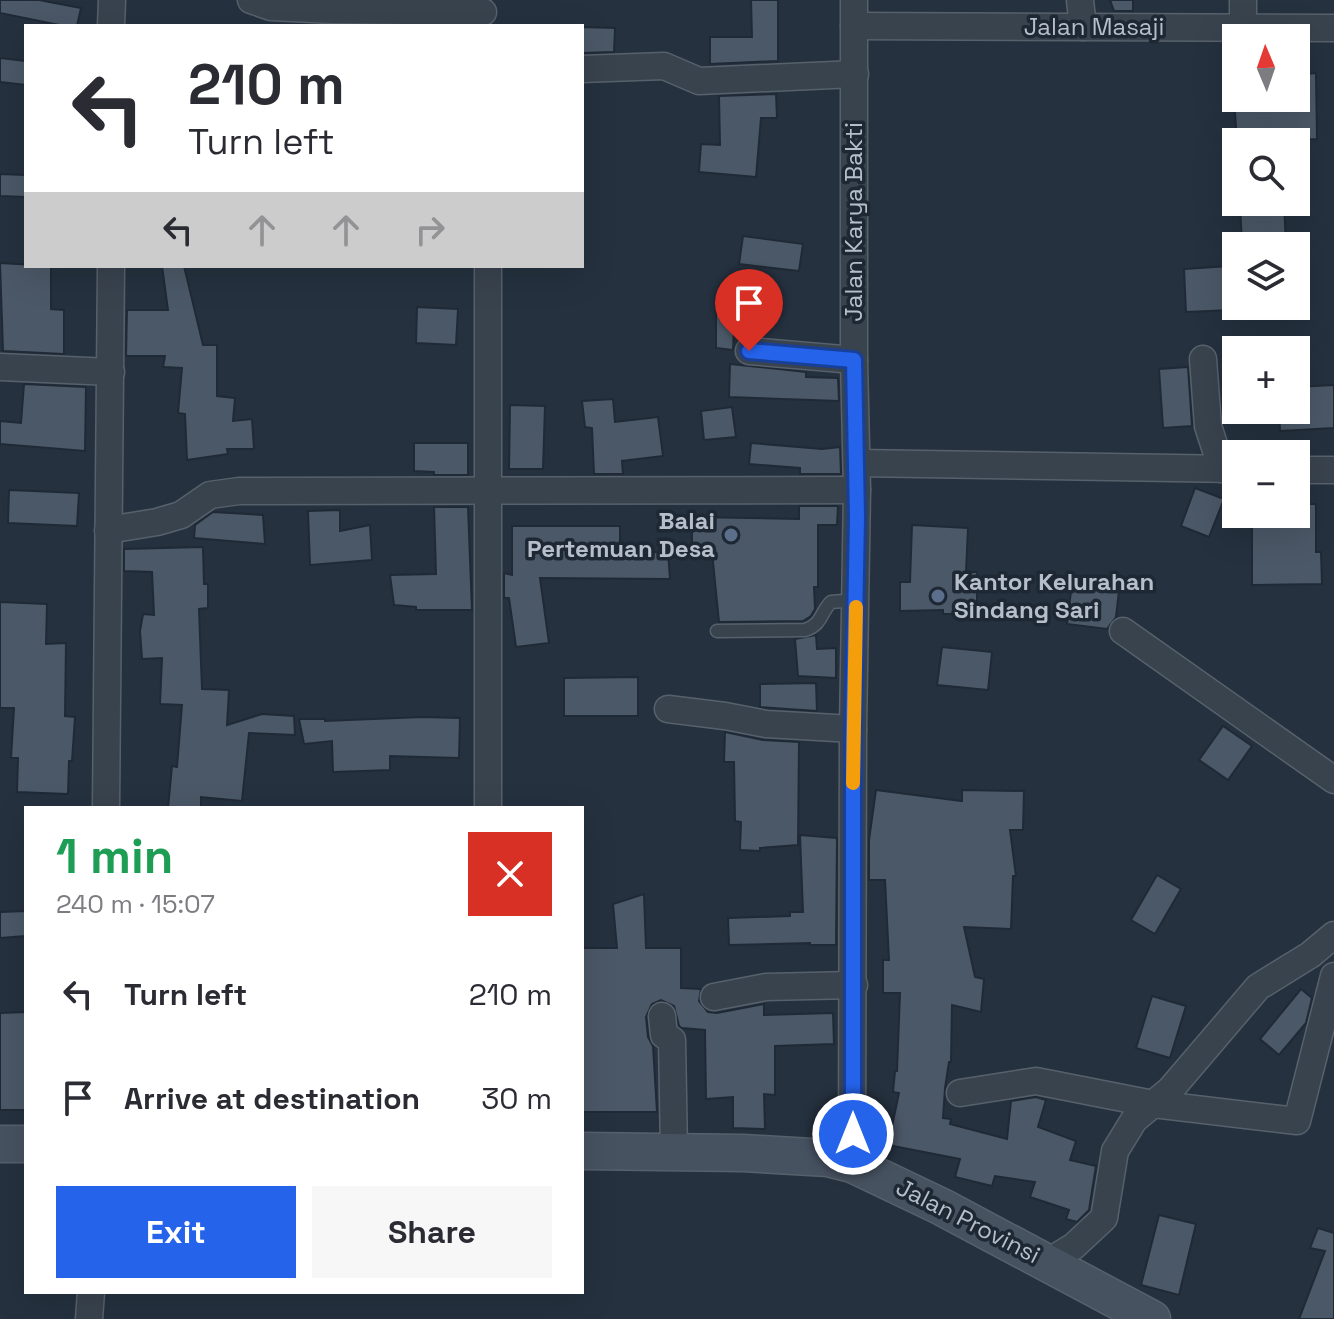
<!DOCTYPE html>
<meta charset="utf-8">
<style>
:root{--surface:#fff;--page:#f7f7f7;--text:#2b2b33;--muted:#7c7c81;--accent:#2563eb}
body{margin:0;font-family:"Space Grotesk",sans-serif;background:var(--page);color:var(--text);height:100vh;display:flex;flex-direction:column;font-size:30px;white-space:nowrap}
*{box-sizing:border-box;margin:0}
p{font-size:26px;color:var(--muted)}
.icon{flex:none;width:44px;height:44px;fill:none;stroke:currentColor;stroke-width:2;stroke-linecap:round;stroke-linejoin:round}
.map{position:relative;flex:1;overflow:hidden}
.details{position:absolute;left:24px;top:806px;width:560px;height:488px;display:flex;flex-direction:column;background:var(--surface);border-radius:0px;box-shadow:0 8px 32px #0002}
.details>*{flex:none}
.guide{position:absolute;left:24px;top:24px;width:560px;height:244px;border-radius:0px;box-shadow:0 8px 32px #0002;background:#fff;color:var(--text);overflow:hidden}
.needle{width:52px;rotate:358deg}
.tools{position:absolute;left:1222px;top:24px;display:grid;gap:16px}
.tools a{display:grid;place-items:center;width:88px;height:88px;border-radius:0px;background:var(--surface);box-shadow:0 8px 32px #0002;font-size:40px}
.pin{position:absolute;display:grid;place-items:center;width:68px;height:68px;color:#fff;margin:-82px -34px;border-radius:50% 50% 50% 0;rotate:-45deg;box-shadow:0 0 8px #0007}
.pin .icon{rotate:45deg}
.me{position:absolute;width:88px;margin:-44px;rotate:0deg;stroke-linejoin:round;filter:drop-shadow(0 0 6px #0008)}
.turn{display:flex;align-items:center;gap:28px;height:168px;padding:0 32px;font-size:36px}
.turn .icon{width:104px;height:104px;stroke-width:2.5}
.turn b{display:block;font-size:56px;line-height:68px}
.lanes{display:flex;align-items:center;height:76px;padding:0 32px;background:#0003;justify-content:center;gap:40px;direction:ltr}
.lanes .off{opacity:.35}
.round{display:grid;place-items:center;flex:none;width:84px;height:84px;border-radius:0px;background:var(--page)}
.head{display:flex;align-items:center;justify-content:space-between;height:136px;padding:0 32px}
h1{font-size:48px;font-weight:700;line-height:60px;color:#1e9e55}
.primary-button{display:flex;gap:16px;margin-top:auto;padding:16px 32px}
.primary-button a{flex:1;height:92px;border-radius:0px;background:var(--accent);color:#fff;font-size:32px;font-weight:700;line-height:92px;text-align:center}
.primary-button a+a{background:var(--page);color:var(--text)}
ul{padding:0;list-style:none}
li{display:flex;align-items:center;gap:24px;height:104px;padding:0 32px}
li div{flex:1}
li b{display:block;font-size:30px}
li em{font-style:normal}
.map>svg:first-child{display:block}
.building{fill:#4b5867;stroke:#202a36;stroke-width:2}
.lines{fill:none;stroke-linecap:round;stroke-linejoin:round}
.service-casing{stroke:#57616c;stroke-width:15}
.minor-casing{stroke:#57616c;stroke-width:29}
.secondary-casing{stroke:#57616c;stroke-width:39}
.service{stroke:#39434e;stroke-width:12}
.minor{stroke:#39434e;stroke-width:26}
.secondary{stroke:#475261;stroke-width:36}
.route-casing{stroke:#184099;stroke-width:20}
.route{stroke:#2563eb;stroke-width:14}
.slow{stroke:#f59e0b;stroke-width:14}
.service-dot{fill:#5c6f8a;stroke:#1e2834;stroke-width:3}
.labels{text-anchor:middle;stroke-width:7;stroke-linejoin:round;paint-order:stroke}
.street-label{font-size:24px;fill:#b5bec9;stroke:#1e2834}
.poi-label{font-size:24px;font-weight:bold;fill:#b5bec9;stroke:#1e2834;text-anchor:end}
</style>
<div class="map">
<svg width="1334" height="1319" viewBox="0 0 1334 1319">
<rect width="100%" height="100%" fill="#25313f"/>
<g class="building">
<polygon points="0,0 39,0 81,8 77,26 64,26 0,13"/>
<polygon points="751,0 778,0 778,61 710,64 710,37 752,37"/>
<polygon points="1110,0 1133,0 1133,11 1114,11"/>
<polygon points="582,27 615,28 614,52 582,53"/>
<polygon points="0,58 26,61 26,85 0,82"/>
<polygon points="1316,73 1317,139 1237,142 1234,98 1296,98 1296,75"/>
<polygon points="776,94 777,118 761,118 756,177 699,172 701,144 720,145 719,96"/>
<polygon points="0,174 26,175 26,197 0,196"/>
<polygon points="1240,202 1284,202 1286,246 1242,246"/>
<polygon points="743,236 803,244 799,271 739,264"/>
<polygon points="0,263 51,266 51,309 64,310 64,354 3,351"/>
<polygon points="162,266 184,266 203,345 217,345 217,396 235,398 233,421 252,419 254,449 227,449 228,454 187,460 185,414 178,413 182,368 163,367 165,356 126,356 127,310 168,310"/>
<polygon points="1230,266 1232,310 1186,312 1184,269"/>
<polygon points="716,304 735,305 733,350 716,348"/>
<polygon points="417,307 458,309 456,345 416,343"/>
<polygon points="730,364 806,372 806,377 838,378 839,401 729,397"/>
<polygon points="1188,367 1192,426 1163,428 1159,369"/>
<polygon points="24,384 86,387 85,451 0,444 0,421 21,423"/>
<polygon points="1334,385 1334,428 1280,431 1279,410 1296,410 1296,387"/>
<polygon points="613,399 615,422 658,417 663,456 622,461 623,474 594,474 592,428 585,427 582,401"/>
<polygon points="510,405 545,406 543,469 509,469"/>
<polygon points="732,407 736,437 704,440 701,411"/>
<polygon points="414,443 468,443 468,475 434,475 434,472 414,471"/>
<polygon points="751,443 822,449 840,447 841,474 800,474 800,468 749,464"/>
<polygon points="1195,488 1224,499 1209,537 1181,526"/>
<polygon points="9,490 79,493 77,526 8,523"/>
<polygon points="1296,504 1316,504 1316,552 1321,552 1322,584 1252,585 1252,514 1296,514"/>
<polygon points="799,506 838,506 837,525 818,525 818,587 814,587 815,609 811,616 803,621 719,622 712,552 692,552 692,517 799,519"/>
<polygon points="434,507 468,507 472,610 416,610 416,607 394,605 390,575 436,574"/>
<polygon points="340,510 340,531 370,525 372,560 310,565 308,511"/>
<polygon points="213,512 263,515 265,544 194,538 195,525"/>
<polygon points="912,525 968,528 966,572 977,572 977,614 943,614 943,610 900,611 900,582 910,582"/>
<polygon points="512,526 620,526 620,553 668,552 670,579 540,578 549,643 516,647 509,598 504,598 504,573 512,575"/>
<polygon points="203,547 204,584 208,584 208,608 199,609 202,689 229,690 227,725 262,714 294,716 295,735 249,733 242,801 201,797 201,808 168,808 172,766 177,767 182,705 160,704 162,658 142,659 140,631 143,614 154,615 152,572 124,571 124,549"/>
<polygon points="1072,583 1119,590 1116,617 1107,629 1067,624"/>
<polygon points="0,602 47,604 46,644 66,643 65,716 75,717 72,761 69,761 68,794 17,792 18,758 11,758 14,708 0,708"/>
<polygon points="816,635 817,649 836,648 836,678 798,676 795,639"/>
<polygon points="942,647 992,652 988,690 937,685"/>
<polygon points="638,677 638,716 564,716 564,678"/>
<polygon points="816,683 817,711 760,707 760,684"/>
<polygon points="422,717 460,718 459,758 390,756 390,770 333,772 332,741 304,744 299,719 325,719 325,721"/>
<polygon points="1223,726 1252,746 1228,780 1199,760"/>
<polygon points="725,732 763,740 799,742 798,845 760,848 760,851 740,850 741,822 735,821 734,762 724,762"/>
<polygon points="876,790 962,801 962,790 1024,791 1023,830 1010,830 1016,876 1013,876 1011,929 964,927 975,977 984,979 981,1012 952,1005 951,1062 949,1062 945,1088 943,1118 951,1119 950,1124 1007,1139 1011,1101 1036,1097 1046,1100 1038,1127 1076,1141 1070,1160 1096,1166 1089,1210 1077,1222 1066,1219 1069,1210 1030,1197 1035,1182 995,1176 992,1186 955,1177 960,1159 888,1145 899,1093 893,1092 895,1071 897,1071 900,993 883,993 883,960 889,960 885,880 869,880 869,840"/>
<polygon points="800,835 837,838 836,945 810,945 810,943 729,945 728,918 790,916 790,912 803,912"/>
<polygon points="1157,875 1181,889 1155,934 1131,920"/>
<polygon points="644,894 646,948 681,948 681,988 701,989 699,1001 708,1012 717,1013 764,1004 764,1015 833,1013 834,1044 775,1046 775,1095 764,1094 765,1129 733,1128 733,1097 706,1099 705,1030 682,1028 679,1026 674,1006 661,1000 652,1004 646,1017 648,1037 653,1046 657,1112 582,1112 582,948 617,948 613,904"/>
<polygon points="26,911 26,936 0,938 0,912"/>
<polygon points="1301,989 1312,998 1306,1023 1279,1055 1260,1039"/>
<polygon points="1152,996 1186,1006 1170,1058 1136,1048"/>
<polygon points="26,1012 26,1110 0,1110 0,1013"/>
<polygon points="1159,1215 1196,1224 1179,1295 1141,1285"/>
<polygon points="1318,1228 1334,1233 1334,1319 1299,1319 1325,1251 1310,1248"/>
</g>
<g class="lines">
<g class="service-casing">
<path id="service" d="M717,631L805,630C822,625 820,613 831,602L856,600"/>
</g>
<g class="minor-casing">
<g id="minor">
<polyline points="251,0 271,7 333,10 483,12"/>
<polyline points="1080,0 1083,27"/>
<polyline points="111,26 112,0"/>
<polyline points="854,26 1334,28"/>
<polyline points="1243,28 1243,0"/>
<polyline points="582,69 664,66 699,81 855,74"/>
<polyline points="749,351 854,360"/>
<polyline points="1203,359 1208,426 1222,469"/>
<polyline points="0,367 111,372"/>
<polyline points="857,463 1236,469"/>
<polyline points="1296,470 1334,470"/>
<polyline points="108,530 157,522 181,515 210,495 239,491 857,490"/>
<polyline points="1123,631 1334,780"/>
<polyline points="668,709 725,716 766,724 853,729"/>
<polyline points="106,808 111,266"/>
<polyline points="488,808 488,266"/>
<polyline points="714,997 766,987 854,985"/>
<polyline points="662,1016 664,1035 672,1040 674,1152"/>
<polyline points="960,1093 1036,1081 1153,1104 1297,1121 1334,976"/>
<polyline points="852,1164 853,729 857,490 854,360 854,0"/>
<polyline points="1048,1262 1074,1246 1104,1218 1115,1151 1134,1120 1171,1089 1258,987 1310,955 1334,935"/>
<polyline points="89,1319 91,1292"/>
</g>
</g>
<g class="secondary-casing">
<g id="secondary">
<polyline points="0,1144 26,1144"/>
<polyline points="582,1151 743,1153 828,1158 852,1164 942,1207 1152,1319"/>
</g>
</g>
<use href="#service" class="service"/>
<use href="#minor" class="minor"/>
<use href="#secondary" class="secondary"/>
</g>
<g class="lines">
<g class="route-casing">
<polyline id="route" points="749,351 854,360 857,518 853,729 853,1134"/>
</g>
<use href="#route" class="route"/>
<polyline class="slow" points="853,783 856,607"/>
</g>
<g class="service-dot">
<circle cx="731" cy="535" r="8"/>
<circle cx="938" cy="596" r="8"/>
</g>
<g class="labels">
<g class="street-label">
<text x="1094" y="35">Jalan Masaji</text>
<text transform="translate(854 222) rotate(-90)" y="8">Jalan Karya Bakti</text>
<text transform="translate(968 1221) rotate(27)" y="8">Jalan Provinsi</text>
</g>
<g class="poi-label">
<text x="715" y="529">Balai<tspan x="715" dy="28">Pertemuan Desa</tspan></text>
<text x="954" y="590" text-anchor="start">Kantor Kelurahan<tspan x="954" dy="28">Sindang Sari</tspan></text>
</g>
</g>
</svg>
<div class="tools">
<a><svg class="needle" viewBox="-14 -14 28 28"><path d="M0-13l5 13h-10z" fill="#e53935"/><path d="M0 13l5-13h-10z" fill="#7c7c81"/></svg></a>
<a><svg class="icon" aria-label="search" viewBox="0 0 24 24"><circle cx="10" cy="10" r="6"/><path d="M15 15l6 6"/></svg></a>
<a><svg class="icon" aria-label="layers" viewBox="0 0 24 24"><path d="M12 4l9 5-9 5-9-5zM3 14l9 5 9-5"/></svg></a>
<a>+</a>
<a>−</a>
</div>
<div class="pin" style="left:749px;top:351px;background:#d93025"><svg class="icon" aria-label="arrive" viewBox="0 0 24 24"><path d="M6 21V4h12l-3 4 3 4H6"/></svg></div>
<svg class="me" style="left:853px;top:1134px" viewBox="-20 -20 40 40"><circle r="17" fill="#2563eb" stroke="#fff" stroke-width="3"/><path d="M0-11L8 9 0 5-8 9z" fill="#fff"/></svg>
<div class="guide">
<div class="turn"><svg class="icon" aria-label="left" viewBox="0 0 24 24"><path d="M17 20v-9H6M10 6l-5 5 5 5"/></svg><div><b>210 m</b>Turn left</div></div>
<div class="lanes"><svg class="icon" aria-label="left" viewBox="0 0 24 24"><path d="M17 20v-9H6M10 6l-5 5 5 5"/></svg><svg class="icon off" aria-label="ahead" viewBox="0 0 24 24"><path d="M12 20V5M6 11l6-6 6 6"/></svg><svg class="icon off" aria-label="ahead" viewBox="0 0 24 24"><path d="M12 20V5M6 11l6-6 6 6"/></svg><svg class="icon off" aria-label="right" viewBox="0 0 24 24"><path d="M7 20v-9h11M14 6l5 5-5 5"/></svg></div>
</div>
<section class="details">
<div class="head"><div><h1>1 min</h1><p>240 m · 15:07</p></div><a class="round" style="background:#d93025;color:#fff"><svg class="icon" aria-label="close" viewBox="0 0 24 24"><path d="M6 6l12 12M18 6L6 18"/></svg></a></div>
<ul>
<li><svg class="icon" aria-label="left" viewBox="0 0 24 24"><path d="M17 20v-9H6M10 6l-5 5 5 5"/></svg><div><b>Turn left</b></div><em>210 m</em></li>
<li><svg class="icon" aria-label="arrive" viewBox="0 0 24 24"><path d="M6 21V4h12l-3 4 3 4H6"/></svg><div><b>Arrive at destination</b></div><em>30 m</em></li>
</ul>
<div class="primary-button"><a>Exit</a><a>Share</a></div>
</section>
</div>
